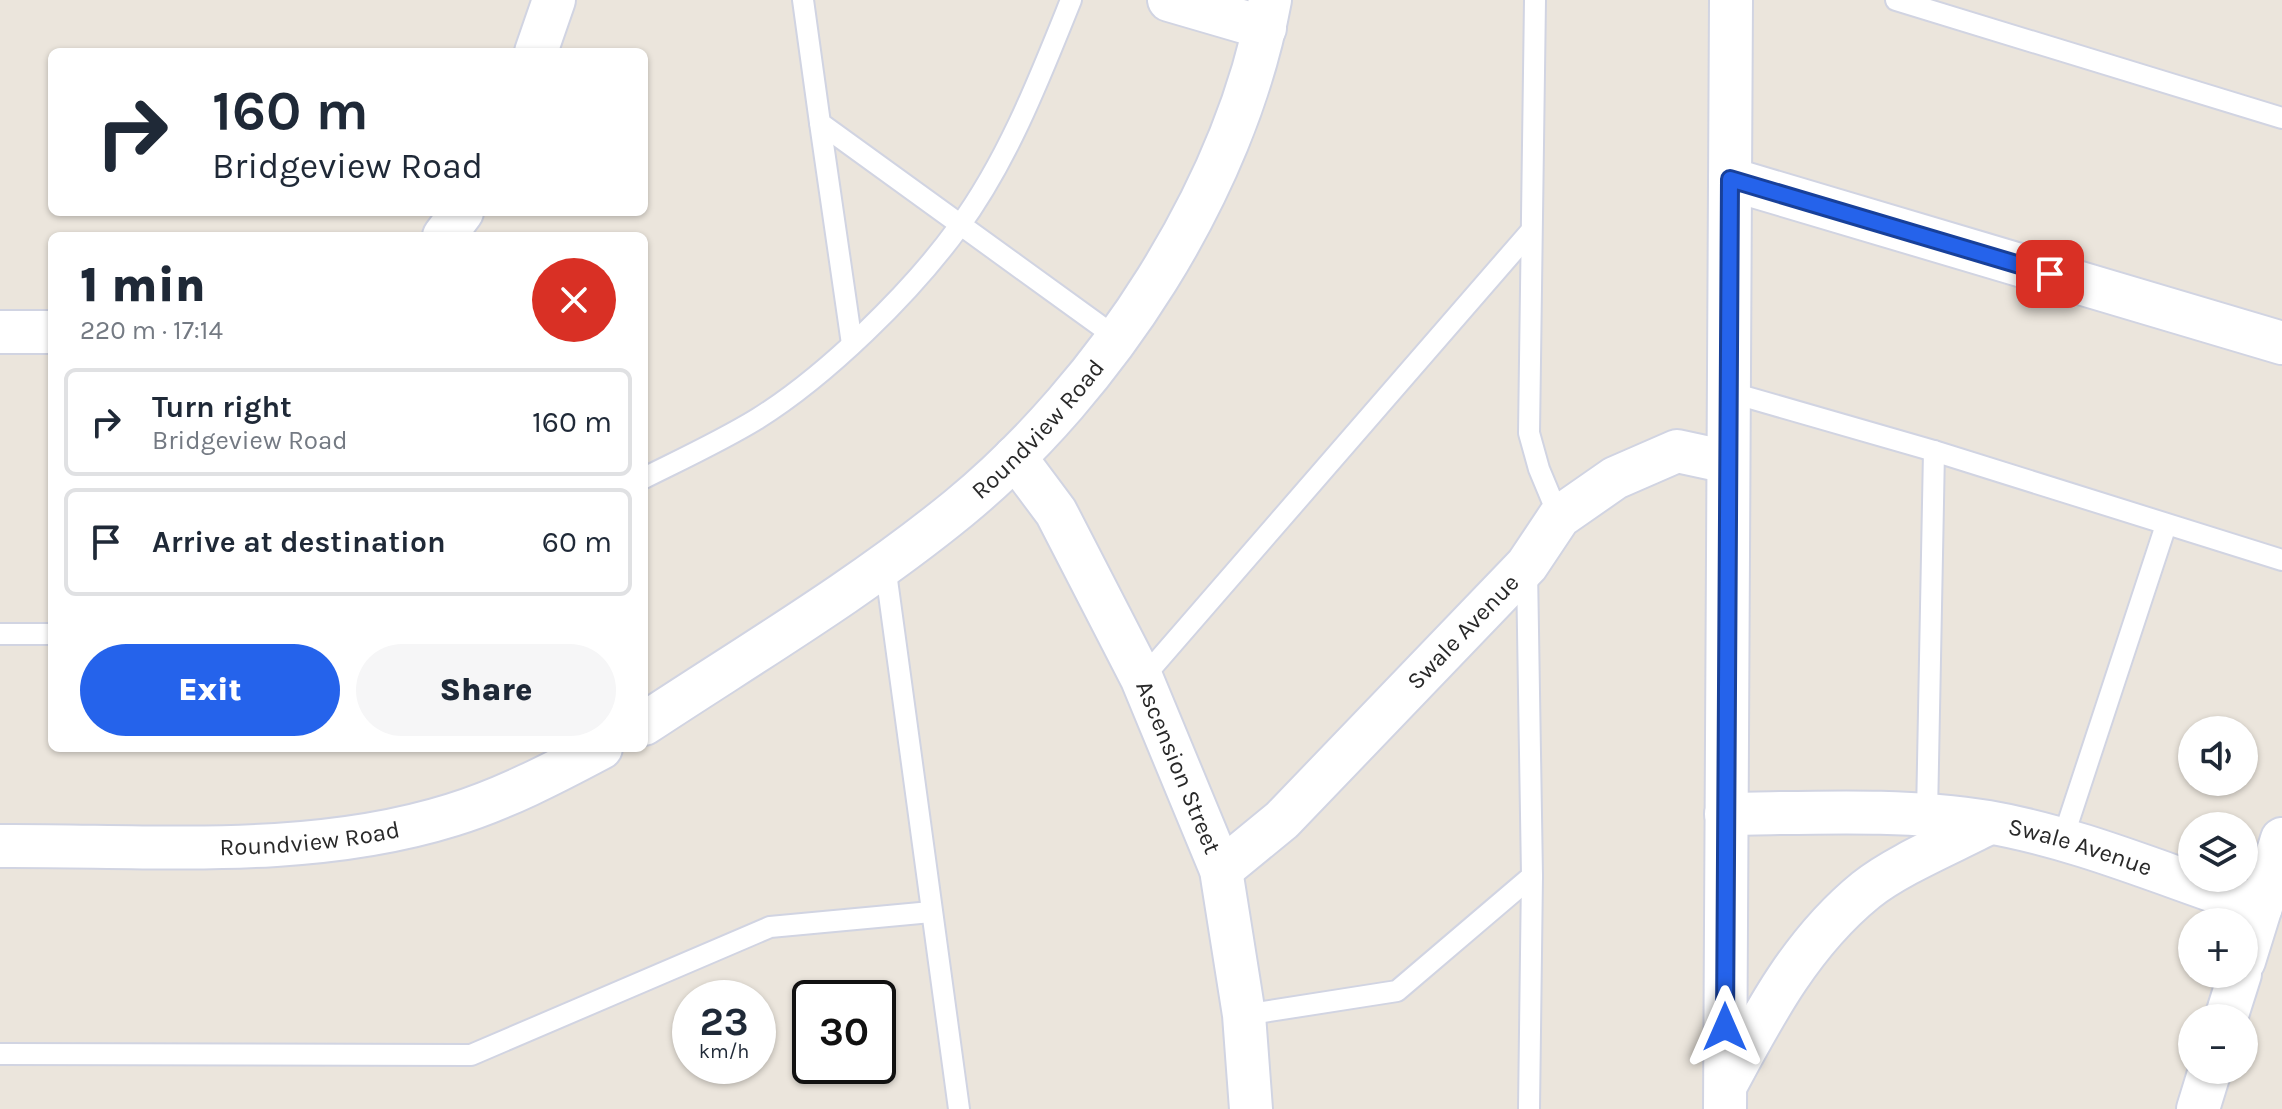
<!DOCTYPE html>
<meta charset="utf-8">
<style>
:root{--surface:#fff;--page:#f6f6f7;--text:#1f2937;--muted:#747a83;--line:#e0e1e3;--accent:#2563eb}
body{margin:0;font-family:Karla,sans-serif;background:var(--page);color:var(--text);height:100vh;display:flex;flex-direction:column;font-size:30px;white-space:nowrap}
*{box-sizing:border-box;margin:0}
p{font-size:26px;color:var(--muted)}
.icon{flex:none;width:44px;height:44px;fill:none;stroke:currentColor;stroke-width:2;stroke-linecap:round;stroke-linejoin:round}
.map{position:relative;flex:1;overflow:hidden}
.details{position:absolute;left:48px;top:232px;width:600px;height:520px;display:flex;flex-direction:column;background:var(--surface);border-radius:12px;box-shadow:0 2px 6px #0004}
.details>*{flex:none}
.banner{position:absolute;left:48px;top:48px;width:600px;height:168px;border-radius:12px;box-shadow:0 2px 6px #0004;background:#fff;color:var(--text);overflow:hidden}
.buttons{position:absolute;left:2178px;top:716px;display:grid;gap:16px}
.buttons a{display:grid;place-items:center;width:80px;height:80px;border-radius:50%;background:var(--surface);box-shadow:0 2px 6px #0004;font-size:40px}
.speed{position:absolute;left:672px;top:980px;display:flex;gap:16px;font-size:40px;font-weight:700;text-align:center}
.speed>*{display:grid;place-content:center;width:104px;height:104px;border-radius:50%;background:var(--surface);box-shadow:0 2px 6px #0004;line-height:1}
.speed small{font-size:20px;font-weight:400}
.speed .limit{border:4px solid #111;border-radius:12px;background:#fff;color:#111}
.pin{position:absolute;display:grid;place-items:center;width:68px;height:68px;color:#fff;margin:-34px;border-radius:16px;box-shadow:0 4px 12px #0006}
.me{position:absolute;width:88px;margin:-44px;rotate:0deg;stroke-linejoin:round;filter:drop-shadow(0 0 6px #0008)}
.turn{display:flex;align-items:center;gap:28px;height:168px;padding:0 32px;font-size:36px}
.turn .icon{width:104px;height:104px;stroke-width:2.5}
.turn b{display:block;font-size:56px;line-height:68px}
.round{display:grid;place-items:center;flex:none;width:84px;height:84px;border-radius:42px;background:var(--page)}
.summary{display:flex;align-items:center;justify-content:space-between;height:136px;padding:0 32px}
h1{font-size:48px;font-weight:800;line-height:60px}
.primary-button{display:flex;gap:16px;margin-top:auto;padding:16px 32px}
.primary-button a{flex:1;height:92px;border-radius:48px;background:var(--accent);color:#fff;font-size:32px;font-weight:800;line-height:92px;text-align:center}
.primary-button a+a{background:var(--page);color:var(--text)}
ul{padding:0;list-style:none}
li{display:flex;align-items:center;gap:24px;height:108px;margin:0 16px 12px;padding:0 16px;border:4px solid var(--line);border-radius:12px}
li div{flex:1}
li b{display:block;font-size:30px}
li em{font-style:normal}
.map>svg:first-child{display:block}
.lines{fill:none;stroke-linecap:round;stroke-linejoin:round}
.lane-casing{stroke:#d1d4e2;stroke-width:24}
.street-casing{stroke:#d1d4e2;stroke-width:46}
.lane{stroke:#fff;stroke-width:20}
.street{stroke:#fff;stroke-width:42}
.route-casing{stroke:#184099;stroke-width:20}
.route{stroke:#2563eb;stroke-width:14}
.labels{text-anchor:middle;stroke-width:7;stroke-linejoin:round;paint-order:stroke}
.street-label{font-size:24px;fill:#292929;stroke:#fff}
</style>
<div class="map">
<svg width="2282" height="1109" viewBox="0 0 2282 1109">
<rect width="100%" height="100%" fill="#ebe5dc"/>
<g class="lines">
<g class="lane-casing">
<g id="lane">
<polyline points="803,0 820,123 1117,338"/>
<polyline points="1535,0 1529,433 1539,469 1559,517"/>
<polyline points="1896,0 2282,118"/>
<polyline points="820,123 852,344"/>
<polyline points="1729,392 1934,451 2282,560"/>
<path d="M644,478C682,459 721,441 757,419C826,376 910,294 958,228C1008,160 1040,77 1071,0"/>
<polyline points="885,565 959,1109"/>
<polyline points="0,634 52,634"/>
<polyline points="1142,679 1530,232"/>
<polyline points="1927,815 1934,451"/>
<polyline points="2062,841 2166,525"/>
<polyline points="1244,1015 1397,991 1532,876 1527,569"/>
<polyline points="0,1054 471,1055 770,927 931,912"/>
<polyline points="1529,1109 1532,876"/>
</g>
</g>
<g class="street-casing">
<g id="street">
<polyline points="1169,0 1265,28"/>
<polyline points="536,52 554,0"/>
<polyline points="1730,179 2282,343"/>
<polyline points="444,236 462,212"/>
<polyline points="0,332 52,332"/>
<path id="s1" d="M1015,457L1056,512L1142,679L1221,870L1244,1015L1251,1109"/>
<path id="s2" d="M644,724C750,654 860,589 959,508C1107,386 1235,190 1270,0"/>
<path id="s3" d="M1726,814C1813,813 1903,808 1988,822C2081,838 2171,878 2261,907"/>
<path id="s4" d="M0,846C149,845 308,860 452,815C504,799 554,773 601,748"/>
<path id="s5" d="M1221,870L1282,820L1527,565L1559,517L1615,478L1677,451L1728,462"/>
<polyline points="2244,961 2282,839"/>
<polyline points="2226,1018 2240,974"/>
<path d="M1727,1083C1765,1012 1802,942 1866,890C1897,865 1953,842 1989,823"/>
<polyline points="1725,1109 1731,0"/>
<polyline points="2198,1109 2210,1070"/>
</g>
</g>
<use href="#lane" class="lane"/>
<use href="#street" class="street"/>
</g>
<g class="lines">
<g class="route-casing">
<polyline id="route" points="1725,1027 1730,179 2050,274"/>
</g>
<use href="#route" class="route"/>
</g>
<g class="labels">
<g class="street-label">
<text dy="8" stroke="none"><textPath href="#s2" startOffset="494">Roundview Road</textPath></text>
<text dy="8" stroke="none"><textPath href="#s5" startOffset="340">Swale Avenue</textPath></text>
<text dy="8" stroke="none"><textPath href="#s1" startOffset="352">Ascension Street</textPath></text>
<text dy="8" stroke="none"><textPath href="#s4" startOffset="310">Roundview Road</textPath></text>
<text dy="8" stroke="none"><textPath href="#s3" startOffset="358">Swale Avenue</textPath></text>
</g>
</g>
</svg>
<div class="buttons">
<a><svg class="icon" aria-label="sound" viewBox="0 0 24 24"><path d="M4 9h4l5-4v14l-5-4H4zM17 9q2 3 0 6"/></svg></a>
<a><svg class="icon" aria-label="layers" viewBox="0 0 24 24"><path d="M12 4l9 5-9 5-9-5zM3 14l9 5 9-5"/></svg></a>
<a>+</a>
<a>−</a>
</div>
<div class="speed"><div>23<small>km/h</small></div><div class="limit">30</div></div>
<div class="pin" style="left:2050px;top:274px;background:#d93025"><svg class="icon" aria-label="arrive" viewBox="0 0 24 24"><path d="M6 21V4h12l-3 4 3 4H6"/></svg></div>
<svg class="me" style="left:1725px;top:1027px" viewBox="-20 -20 40 40"><path d="M0-17L14 15 0 8-14 15z" fill="#2563eb" stroke="#fff" stroke-width="4"/></svg>
<div class="banner">
<div class="turn"><svg class="icon" aria-label="right" viewBox="0 0 24 24"><path d="M7 20v-9h11M14 6l5 5-5 5"/></svg><div><b>160 m</b>Bridgeview Road</div></div>
</div>
<section class="details">
<div class="summary"><div><h1>1 min</h1><p>220 m · 17:14</p></div><a class="round" style="background:#d93025;color:#fff"><svg class="icon" aria-label="close" viewBox="0 0 24 24"><path d="M6 6l12 12M18 6L6 18"/></svg></a></div>
<ul>
<li><svg class="icon" aria-label="right" viewBox="0 0 24 24"><path d="M7 20v-9h11M14 6l5 5-5 5"/></svg><div><b>Turn right</b><p>Bridgeview Road</p></div><em>160 m</em></li>
<li><svg class="icon" aria-label="arrive" viewBox="0 0 24 24"><path d="M6 21V4h12l-3 4 3 4H6"/></svg><div><b>Arrive at destination</b></div><em>60 m</em></li>
</ul>
<div class="primary-button"><a>Exit</a><a>Share</a></div>
</section>
</div>
